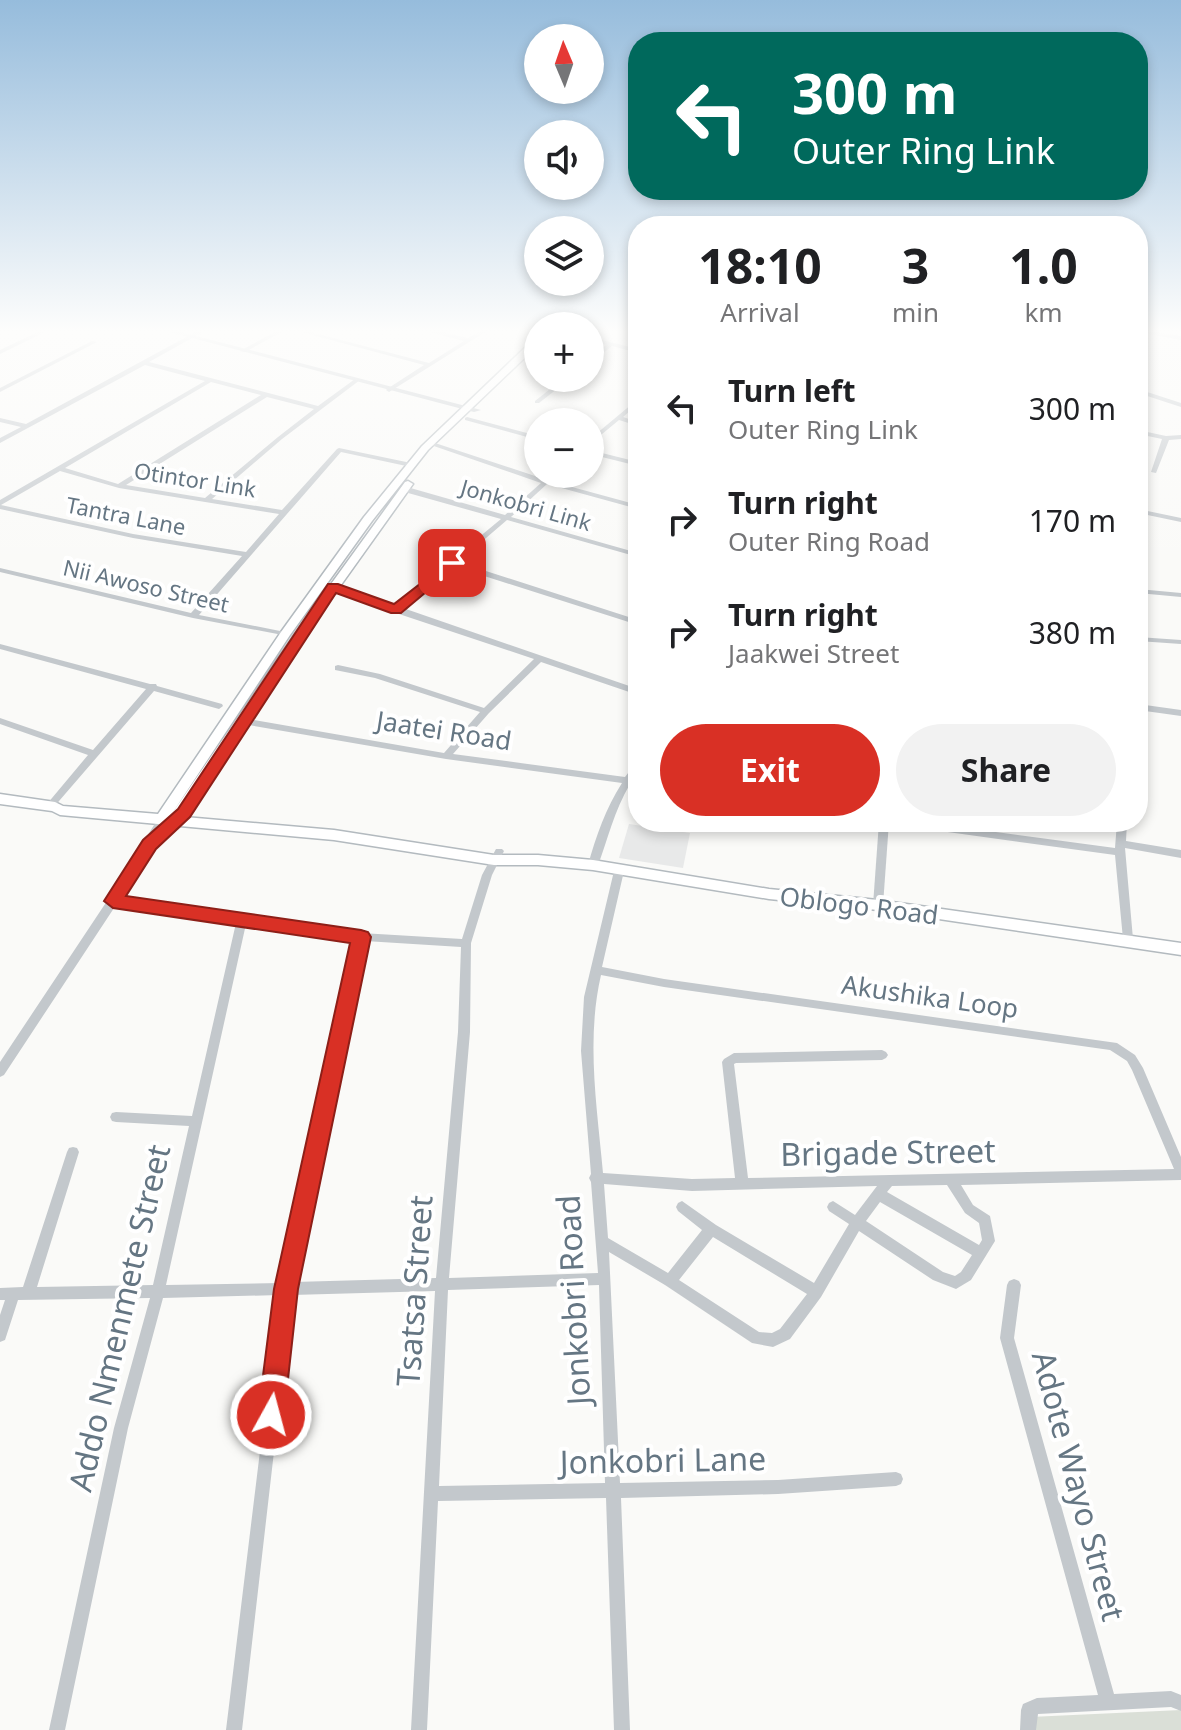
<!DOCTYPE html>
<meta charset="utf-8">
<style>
:root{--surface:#fff;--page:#f2f2f2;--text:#202124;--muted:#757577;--accent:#d93025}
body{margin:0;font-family:"Noto Sans",sans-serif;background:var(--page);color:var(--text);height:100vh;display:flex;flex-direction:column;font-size:30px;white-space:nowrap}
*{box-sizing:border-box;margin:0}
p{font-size:26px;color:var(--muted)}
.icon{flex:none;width:44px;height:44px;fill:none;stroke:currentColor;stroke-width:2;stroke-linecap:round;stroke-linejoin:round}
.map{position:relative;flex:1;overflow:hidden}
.panel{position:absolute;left:628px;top:216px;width:520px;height:616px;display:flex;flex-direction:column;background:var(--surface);border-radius:32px;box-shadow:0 4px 12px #0003}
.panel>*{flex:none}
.top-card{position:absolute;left:628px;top:32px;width:520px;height:168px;border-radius:32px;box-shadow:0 4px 12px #0003;background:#00695c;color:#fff;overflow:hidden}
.needle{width:52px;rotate:358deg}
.controls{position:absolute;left:524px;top:24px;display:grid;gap:16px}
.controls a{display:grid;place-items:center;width:80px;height:80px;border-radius:50%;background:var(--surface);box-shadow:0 4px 12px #0003;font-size:40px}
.pin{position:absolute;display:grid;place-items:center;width:68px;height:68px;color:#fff;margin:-34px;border-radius:16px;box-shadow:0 4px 12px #0006}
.me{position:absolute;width:88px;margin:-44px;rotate:7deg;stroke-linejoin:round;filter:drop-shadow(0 0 6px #0008)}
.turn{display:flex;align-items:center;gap:28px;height:168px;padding:0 32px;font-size:36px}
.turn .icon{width:104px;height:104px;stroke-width:2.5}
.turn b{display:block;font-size:56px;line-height:68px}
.eta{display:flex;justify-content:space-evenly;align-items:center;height:136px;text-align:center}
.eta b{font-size:48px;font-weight:700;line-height:56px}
.action{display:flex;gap:16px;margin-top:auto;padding:16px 32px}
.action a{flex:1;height:92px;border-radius:48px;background:var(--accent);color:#fff;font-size:32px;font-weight:700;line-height:92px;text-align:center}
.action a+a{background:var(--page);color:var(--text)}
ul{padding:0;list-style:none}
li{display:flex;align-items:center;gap:24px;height:112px;padding:0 32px}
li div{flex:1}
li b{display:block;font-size:30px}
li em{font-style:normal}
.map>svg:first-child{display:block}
.built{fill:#e8e9e9}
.green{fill:#dadfd7}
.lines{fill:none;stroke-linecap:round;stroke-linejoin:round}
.secondary-casing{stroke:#b3babf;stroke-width:3}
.minor{fill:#c3c8cc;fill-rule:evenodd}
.tertiary{fill:#c3c8cc;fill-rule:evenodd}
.secondary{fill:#fff;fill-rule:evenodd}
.route{fill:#d93025;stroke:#8d1f18;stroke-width:2}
.labels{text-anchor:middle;stroke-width:8;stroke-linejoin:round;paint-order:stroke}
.far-street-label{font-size:22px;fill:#657683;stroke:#fff}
.street-label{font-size:26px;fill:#657683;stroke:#fff}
.near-street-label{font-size:32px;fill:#657683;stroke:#fff}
</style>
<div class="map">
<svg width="1181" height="1730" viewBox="0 0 1181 1730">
<rect width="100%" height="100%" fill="#fafaf8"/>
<polygon class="built" points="629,824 690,833 683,868 619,858"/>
<polygon class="green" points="1181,1710 1181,1730 1033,1730 1030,1717"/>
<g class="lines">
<g class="secondary-casing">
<polygon id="secondary" points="535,338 538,338 538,345 428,450 372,521 290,635 171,815 292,638 405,482 408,481 413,484 301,641 185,817 334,830 494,855 538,855 593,860 769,889 878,900 1181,943 1181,955 878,910 769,899 593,870 538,865 494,865 334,840 60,815 52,811 0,804 0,794 55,802 63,806 158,814 281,632 364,517 422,446"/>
</g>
<g class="minor">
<polygon points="44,329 51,329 0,354 0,350"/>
<path d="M201,329H208L149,362L318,406L355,379L360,380L282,439L212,499L282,510L337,449L339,448L411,463L414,465L411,467L341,452L199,615L285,632L289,634L288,636L193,618L0,572V568L191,613L242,556L133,538L0,509V500L205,381L145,365L0,443V438L21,427L0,422V418L26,424ZM211,382L261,395L118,484L65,468ZM267,397L314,409L278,437L205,498L126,485ZM60,471L119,488L279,514L246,552L133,534L1,505Z"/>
<polygon points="280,329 287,329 245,352 240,351"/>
<polygon points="290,329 299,329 429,363 464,341 421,330 420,329 429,329 468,338 483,329 490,329 389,392 386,390 387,389 424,365"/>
<polygon points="1138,329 1181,336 1181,340 1138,332"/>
<polygon points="590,337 638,349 638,353 612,346 590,363 590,358 606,345 590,341"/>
<polygon points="92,341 97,342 0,392 0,388"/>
<polygon points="564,378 571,378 539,403 535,403 535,401"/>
<polygon points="1138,389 1181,403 1181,407 1138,393"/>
<polygon points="638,399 638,404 623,417 638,422 638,426 619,420 590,444 590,439"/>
<polygon points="467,417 538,436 538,440 465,420 465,418"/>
<polygon points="1138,430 1166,436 1181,435 1181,439 1169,440 1156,473 1151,472 1162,439 1138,434"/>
<path d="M428,442H432L544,479L550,474H557L550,481L638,505V509L547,484L511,517L638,553V557L507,520L458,562L638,620V625L453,566L403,608L638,689V695L541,662L489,713L453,754L625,777L635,764L638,763V773L634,778L638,779V785L630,784C614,811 608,839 597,868L593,869L588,865C596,836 606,808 622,783L446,759L243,724L239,721L243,718L444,753L480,712L375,678L335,670V666L338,665L380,674L484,708L534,659L393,612L329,587L333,585H336L396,606L501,519L401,491V487H407L505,515L541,483L428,444Z"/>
<polygon points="590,450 638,462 638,466 590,454"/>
<polygon points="1138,509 1181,518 1181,522 1138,513"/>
<polygon points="1138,589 1181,593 1181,597 1138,593"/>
<polygon points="1138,637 1181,640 1181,644 1138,641"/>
<polygon points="0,644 150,684 156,684 157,686 222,704 223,706 219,709 154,691 53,808 47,808 45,806 47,804 88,755 0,724 0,718 93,750 146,689 0,649"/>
<polygon points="1138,704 1181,710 1181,716 1138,710"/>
<path d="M162,816L167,819L161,828L174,817H180L182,819L157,843L152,844L120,898L361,933L462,939L482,875L496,849H502L504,851L492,875L471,943L470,1032L449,1278L598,1273L591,1182L589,1178L591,1174L581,1051L584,997L614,871L619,867L624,871L602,967L664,979L1117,1043L1135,1055L1143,1068L1181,1157V1180L961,1185L973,1205L990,1216L995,1241L971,1280L956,1289L933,1280L859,1231L821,1297L790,1339L773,1347L752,1343L665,1285L609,1252L620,1483L778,1480L896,1472L901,1474L903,1479L901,1484L896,1486L778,1494L621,1498L630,1730H614L606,1498L438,1501L427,1730H411L435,1291L292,1295L242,1730H226L279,1295L163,1298L128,1428L65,1730H49L114,1428L150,1298L18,1300L5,1340L0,1342V1315L5,1300H0V1288L23,1287L67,1152L69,1148L73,1147L77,1148L79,1152L37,1287L153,1285L189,1126L116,1122L112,1121L110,1117L112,1113L116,1112L192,1116L236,923L116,905L4,1075L0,1077V1062L109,898L159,817ZM246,924L355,940L281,1283L166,1285ZM365,941L461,947L458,1032L436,1278L294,1282ZM601,975L664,987L1110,1050L1127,1061L1132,1070L1174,1169L748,1178L734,1064L736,1063L882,1060L886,1058L888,1055L886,1052L882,1050L734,1053L724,1059L722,1062L735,1178L692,1179L603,1173C597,1107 586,1040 601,975ZM604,1184L692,1191L877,1186L855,1215L833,1201L829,1203L827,1207L829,1211L849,1224L814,1283L716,1225L682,1201L678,1203L676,1207L678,1211L702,1230L668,1273L608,1238ZM947,1185L965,1213L979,1223L982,1240L979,1245L887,1192L892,1186ZM880,1202L972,1255L961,1272L955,1276L943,1272L866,1221ZM713,1237L807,1294L780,1329L772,1333L759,1332L679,1280ZM599,1285L605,1483L439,1486L448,1290Z"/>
<polygon points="879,822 889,822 883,905 882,908 874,908 873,905"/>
<polygon points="892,822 922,822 1115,848 1117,822 1127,822 1126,841 1181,850 1181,858 1125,848 1133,939 1132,942 1124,942 1123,939 1115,855 897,825"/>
<polygon points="1014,1279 1019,1281 1021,1285 1014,1338 1114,1694 1171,1691 1181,1695 1181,1711 1171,1707 1038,1714 1036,1730 1020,1730 1021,1710 1023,1704 1037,1698 1098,1695 1000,1338 1007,1285 1009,1281"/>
</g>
<polygon class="tertiary" points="158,329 169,329 481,410 474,412"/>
<use href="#secondary" class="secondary"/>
</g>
<linearGradient id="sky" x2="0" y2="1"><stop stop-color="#96bcdc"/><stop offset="0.58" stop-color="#fdfdfc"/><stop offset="1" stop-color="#fdfdfc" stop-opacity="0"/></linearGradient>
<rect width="1181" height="571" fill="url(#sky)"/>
<polygon class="route" points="452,559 457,560 457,566 401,613 391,613 336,593 190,817 156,849 126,896 361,930 368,932 371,937 298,1289 284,1415 280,1424 271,1428 262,1424 258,1415 274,1289 350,943 113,908 104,901 143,840 178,809 328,584 338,584 394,604"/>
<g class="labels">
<g class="far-street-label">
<text transform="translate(195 480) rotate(9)" y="8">Otintor Link</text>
<text transform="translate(526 505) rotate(16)" y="8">Jonkobri Link</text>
<text transform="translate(126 516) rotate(11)" y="8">Tantra Lane</text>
<text transform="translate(146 586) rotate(13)" y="8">Nii Awoso Street</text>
</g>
<g class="street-label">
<text transform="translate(444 731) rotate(9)" y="9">Jaatei Road</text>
<text transform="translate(859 906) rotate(7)" y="9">Oblogo Road</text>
<text transform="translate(930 997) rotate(8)" y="9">Akushika Loop</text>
</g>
<g class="near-street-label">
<text transform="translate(888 1153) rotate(-1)" y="11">Brigade Street</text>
<text transform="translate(415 1291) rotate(-86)" y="11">Tsatsa Street</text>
<text transform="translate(574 1300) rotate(-93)" y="11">Jonkobri Road</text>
<text transform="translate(120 1318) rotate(-77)" y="11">Addo Nmenmete Street</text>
<text transform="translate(663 1461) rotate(-1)" y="11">Jonkobri Lane</text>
<text transform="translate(1078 1486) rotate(75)" y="11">Adote Wayo Street</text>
</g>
</g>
</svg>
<div class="controls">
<a><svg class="needle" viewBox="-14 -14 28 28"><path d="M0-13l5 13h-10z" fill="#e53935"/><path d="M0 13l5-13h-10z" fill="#757577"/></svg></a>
<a><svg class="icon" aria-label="sound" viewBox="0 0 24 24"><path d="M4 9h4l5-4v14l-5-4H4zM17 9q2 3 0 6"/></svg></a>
<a><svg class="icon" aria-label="layers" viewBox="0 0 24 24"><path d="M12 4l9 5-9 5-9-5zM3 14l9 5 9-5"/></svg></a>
<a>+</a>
<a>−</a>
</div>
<div class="pin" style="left:452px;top:563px;background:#d93025"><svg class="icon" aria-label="arrive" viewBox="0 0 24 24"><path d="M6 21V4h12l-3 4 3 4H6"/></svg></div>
<svg class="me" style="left:271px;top:1415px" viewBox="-20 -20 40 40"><circle r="17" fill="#d93025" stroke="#fff" stroke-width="3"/><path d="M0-11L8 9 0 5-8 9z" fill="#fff"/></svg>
<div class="top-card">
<div class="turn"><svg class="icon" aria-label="left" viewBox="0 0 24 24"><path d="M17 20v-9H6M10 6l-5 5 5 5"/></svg><div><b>300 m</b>Outer Ring Link</div></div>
</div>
<section class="panel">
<div class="eta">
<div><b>18:10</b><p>Arrival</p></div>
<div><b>3</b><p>min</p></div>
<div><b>1.0</b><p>km</p></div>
</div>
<ul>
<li><svg class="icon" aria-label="left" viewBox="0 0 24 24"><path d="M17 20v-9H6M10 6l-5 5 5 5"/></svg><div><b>Turn left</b><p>Outer Ring Link</p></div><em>300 m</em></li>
<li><svg class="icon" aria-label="right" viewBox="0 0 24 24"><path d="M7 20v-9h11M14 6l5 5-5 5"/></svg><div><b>Turn right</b><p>Outer Ring Road</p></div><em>170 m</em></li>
<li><svg class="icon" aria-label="right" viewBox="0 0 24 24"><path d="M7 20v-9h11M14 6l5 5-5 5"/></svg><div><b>Turn right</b><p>Jaakwei Street</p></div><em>380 m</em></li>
</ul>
<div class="action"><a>Exit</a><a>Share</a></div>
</section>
</div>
